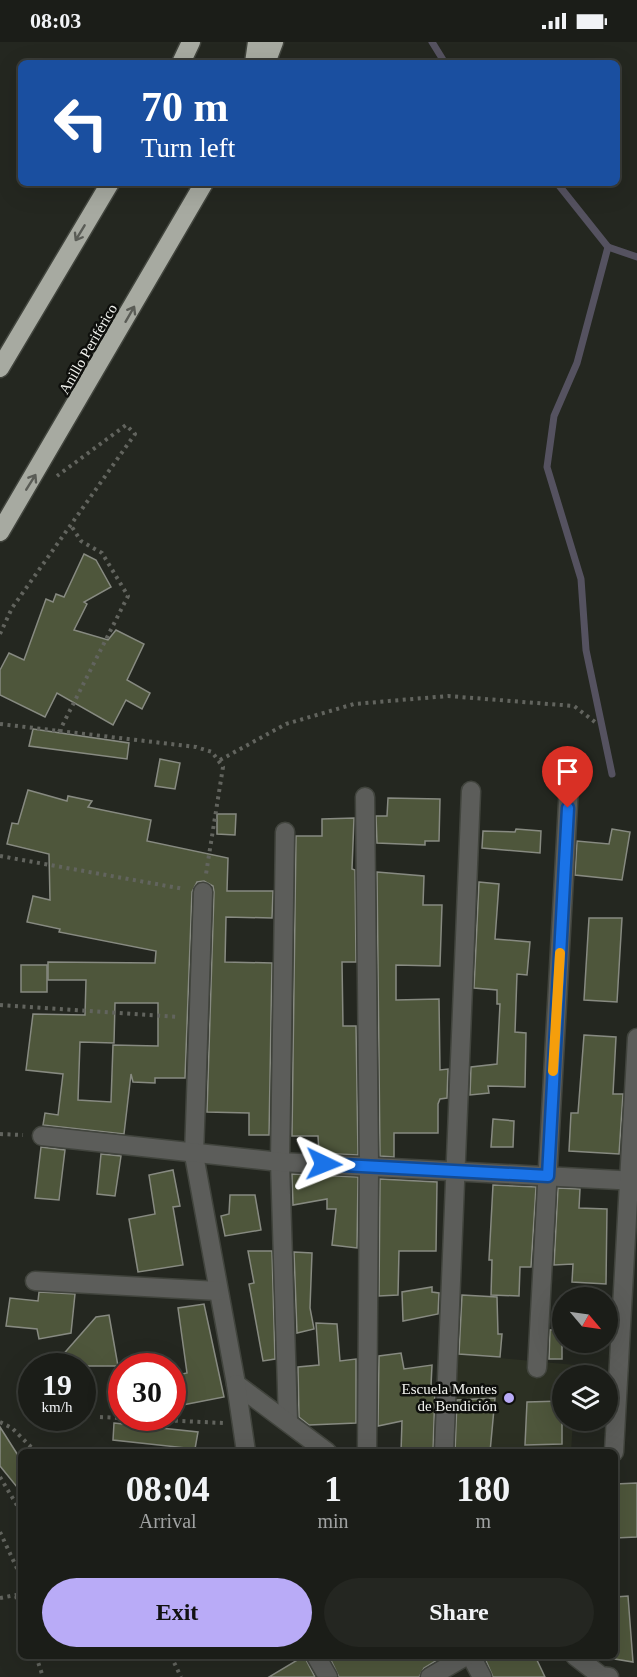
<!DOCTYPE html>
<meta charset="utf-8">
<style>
:root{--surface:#1b1d18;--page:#242621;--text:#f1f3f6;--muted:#a0a2a2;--line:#393b37;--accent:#b9abf7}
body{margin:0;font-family:"Times New Roman",serif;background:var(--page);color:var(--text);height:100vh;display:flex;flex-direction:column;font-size:22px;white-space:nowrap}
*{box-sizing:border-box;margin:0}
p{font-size:20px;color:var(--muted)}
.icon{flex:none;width:33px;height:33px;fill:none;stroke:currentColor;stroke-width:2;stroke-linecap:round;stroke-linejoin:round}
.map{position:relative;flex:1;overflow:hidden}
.sheet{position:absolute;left:18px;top:1407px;width:600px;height:210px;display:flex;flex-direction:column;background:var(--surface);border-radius:9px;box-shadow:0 6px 24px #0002,0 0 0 2px var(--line)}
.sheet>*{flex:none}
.top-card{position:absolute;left:18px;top:18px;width:602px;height:126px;border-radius:9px;box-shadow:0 6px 24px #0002,0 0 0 2px var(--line);background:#1a4fa0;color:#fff;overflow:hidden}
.needle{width:39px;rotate:119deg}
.controls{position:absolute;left:552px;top:1245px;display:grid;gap:12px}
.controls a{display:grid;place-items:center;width:66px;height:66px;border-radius:50%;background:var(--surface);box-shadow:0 6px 24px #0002,0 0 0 2px var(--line);font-size:30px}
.speed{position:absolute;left:18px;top:1311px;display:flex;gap:12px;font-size:30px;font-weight:700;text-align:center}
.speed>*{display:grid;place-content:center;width:78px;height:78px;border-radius:50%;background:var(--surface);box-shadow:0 6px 24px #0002,0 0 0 2px var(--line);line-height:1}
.speed small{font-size:15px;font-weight:400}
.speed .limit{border:9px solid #d22;background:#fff;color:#111}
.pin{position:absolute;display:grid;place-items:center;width:51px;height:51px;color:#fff;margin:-62px -26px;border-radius:50% 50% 50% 0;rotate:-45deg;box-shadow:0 0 6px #0007}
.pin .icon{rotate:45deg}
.me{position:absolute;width:66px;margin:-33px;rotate:92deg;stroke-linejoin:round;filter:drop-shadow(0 0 4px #0008)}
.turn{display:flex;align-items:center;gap:21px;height:126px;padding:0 24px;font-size:27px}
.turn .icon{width:78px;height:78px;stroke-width:2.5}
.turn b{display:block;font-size:42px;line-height:51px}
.eta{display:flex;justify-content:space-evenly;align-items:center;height:102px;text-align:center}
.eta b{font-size:36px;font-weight:700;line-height:42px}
.cta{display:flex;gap:12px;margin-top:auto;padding:12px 24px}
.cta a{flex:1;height:69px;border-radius:36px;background:var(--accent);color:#111;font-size:24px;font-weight:700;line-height:69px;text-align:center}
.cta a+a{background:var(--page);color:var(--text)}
.status{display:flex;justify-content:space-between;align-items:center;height:42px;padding:0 30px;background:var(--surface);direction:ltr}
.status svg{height:16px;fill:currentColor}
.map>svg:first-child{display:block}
.built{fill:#2c3023}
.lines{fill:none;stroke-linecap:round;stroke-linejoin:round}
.stream{stroke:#555260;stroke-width:7}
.building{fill:#4e563b;stroke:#878a81;stroke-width:1.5;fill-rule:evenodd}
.street-casing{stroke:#41443d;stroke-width:21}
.highway-casing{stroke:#41443d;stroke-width:21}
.path{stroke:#62645e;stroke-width:4;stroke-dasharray:3 4.5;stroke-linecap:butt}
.street{stroke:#5c5d5a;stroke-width:18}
.highway{stroke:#a7aaa1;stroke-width:18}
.oneway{stroke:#5a5c56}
.route-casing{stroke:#114b97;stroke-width:15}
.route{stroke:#1a73e8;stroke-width:10}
.slow{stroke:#f59e0b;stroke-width:10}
.poi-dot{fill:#b9abf7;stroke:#0e0f0c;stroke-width:2}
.labels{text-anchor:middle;stroke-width:5;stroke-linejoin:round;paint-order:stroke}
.street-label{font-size:15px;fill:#f2f3ef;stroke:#0e0f0c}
.poi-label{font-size:15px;fill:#f2f3ef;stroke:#0e0f0c;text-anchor:end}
</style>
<div class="status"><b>08:03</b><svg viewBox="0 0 49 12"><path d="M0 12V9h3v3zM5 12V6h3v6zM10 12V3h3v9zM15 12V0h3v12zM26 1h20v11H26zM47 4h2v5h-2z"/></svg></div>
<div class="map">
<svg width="637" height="1635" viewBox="0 0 637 1635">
<rect width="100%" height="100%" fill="#242720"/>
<polygon class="built" points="458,1312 575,1323 575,1333 562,1334 562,1378 573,1379 571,1410 452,1410"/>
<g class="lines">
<g class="stream">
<polyline points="432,0 445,21"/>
<polyline points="557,141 608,205 637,215"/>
<polyline points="608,205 577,321 554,374 547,425 581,537 586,608 612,732"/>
</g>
</g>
<g class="building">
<polygon points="84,512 96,518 111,545 84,560 87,562 74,588 108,598 116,588 144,602 127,638 150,651 142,667 126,658 113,683 57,651 45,675 0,653 0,628 9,611 24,618 46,557 53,560 56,552 64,555"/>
<polygon points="33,687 129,701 127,717 29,704"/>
<polygon points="160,717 180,721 175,747 155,744"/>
<path d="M28,748L67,759L68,754L92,759L88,765L151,778L147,799L228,816L227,849H273L272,876L226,875L225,920L272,921L269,1093H249V1071L207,1070L214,850L213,844L204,839L197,840L192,850L185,1036H155V1041L133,1040L131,1032L124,1092L43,1083L45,1071L58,1073L63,1032L26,1028L33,972L85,973L86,938H48V920L155,921L156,909L59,890L60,887L27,880L33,854L50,858L49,812L7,802L12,781L18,782ZM115,961H158V1004L113,1003L111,1060L78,1058L80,1000L114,1001Z"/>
<polygon points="388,756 440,757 439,799 425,799 425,803 377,801 376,774 387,774"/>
<polygon points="217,772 236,772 235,793 217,792"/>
<polygon points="354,776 352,827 355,828 356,920 342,920 343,984 356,984 358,1113 319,1111 318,1094 292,1094 296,794 322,794 322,777"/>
<polygon points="516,787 541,789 540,811 482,806 483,789 515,790"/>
<polygon points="612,787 630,790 622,838 575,833 577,799 609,802"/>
<polygon points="377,830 424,834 423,863 442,863 440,924 396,923 396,958 439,957 440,1028 448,1027 447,1056 440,1057 438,1062 438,1091 394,1091 394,1115 380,1114"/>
<polygon points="479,840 499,842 495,897 530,900 527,933 517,932 515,990 526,991 525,1045 488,1044 489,1051 470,1053 471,1025 497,1022 500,962 497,962 497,948 474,946"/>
<polygon points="589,876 622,876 617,960 584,958"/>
<rect x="21" y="923" width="26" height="27"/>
<polygon points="584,993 616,995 613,1052 623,1052 619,1112 569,1109 571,1071 578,1071"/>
<polygon points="493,1077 514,1079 513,1105 491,1105"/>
<polygon points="41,1105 65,1108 59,1158 35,1156"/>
<polygon points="101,1112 121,1114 115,1154 97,1152"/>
<polygon points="173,1128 180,1164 173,1165 183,1223 138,1230 129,1177 155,1172 149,1133"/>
<polygon points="292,1132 358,1135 357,1206 332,1203 336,1167 327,1167 327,1157 293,1163"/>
<polygon points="380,1137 437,1140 436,1209 399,1209 398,1253 379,1254"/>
<polygon points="493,1143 536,1145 531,1225 520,1225 519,1254 491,1253 492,1218 489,1218"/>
<polygon points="558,1146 580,1147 579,1166 607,1167 606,1242 572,1240 573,1222 554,1223"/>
<polygon points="230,1153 255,1153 261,1188 225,1194 221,1174 229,1172"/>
<polygon points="248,1209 272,1209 275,1317 263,1319 249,1242 254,1241"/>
<polygon points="294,1210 312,1211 310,1266 314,1287 297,1291"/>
<polygon points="432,1245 432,1250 439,1251 438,1272 403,1279 402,1250"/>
<polygon points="39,1250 75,1252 71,1291 39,1297 37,1287 6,1284 10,1256 38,1259"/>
<polygon points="462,1253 497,1255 498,1292 502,1292 500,1315 459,1312"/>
<polygon points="204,1262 224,1355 172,1365 172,1334 187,1331 178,1266"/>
<polygon points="109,1273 118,1324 53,1324 96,1275"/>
<polygon points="316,1281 337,1282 340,1319 356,1317 356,1381 309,1383 299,1375 298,1325 319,1323"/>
<polygon points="562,1287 562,1317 549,1317 550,1288"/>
<polygon points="401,1311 404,1327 432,1323 431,1344 435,1347 433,1410 401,1410 402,1379 378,1384 379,1314"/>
<polygon points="495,1356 490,1410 455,1410 457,1358"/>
<polygon points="562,1359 562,1402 525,1403 527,1360"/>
<polygon points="114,1381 198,1390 195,1407 113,1398"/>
<polygon points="0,1385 21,1418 21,1450 0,1424"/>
<polygon points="637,1441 637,1495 615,1496 615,1442"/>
<polygon points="628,1554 633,1620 615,1617 615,1555"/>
<polygon points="304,1614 315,1635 269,1635"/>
<polygon points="329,1614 444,1614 424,1626 419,1635 339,1635"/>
<polygon points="484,1614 535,1614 545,1635 493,1635"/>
</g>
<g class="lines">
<g class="street-casing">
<g id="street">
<polyline points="365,755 369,1124 367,1410"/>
<polyline points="285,790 280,1120 288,1379"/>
<polyline points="203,850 194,1113 236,1342 327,1410"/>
<polyline points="42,1094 280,1120 637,1139"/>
<polyline points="35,1239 218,1249"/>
<polyline points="537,1326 569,743"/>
<polyline points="236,1342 246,1410"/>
<polyline points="444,1410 471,749"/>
<polyline points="614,1410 637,996"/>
<polyline points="316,1614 328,1635"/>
<polyline points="471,1614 482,1635"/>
<polyline points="575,1614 601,1634 609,1635"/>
<polyline points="430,1635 466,1614"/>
</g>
</g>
<g class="highway-casing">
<g id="highway">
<polyline points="181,21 191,0"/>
<polyline points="254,21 257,0"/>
<polyline points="266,21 274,0"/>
<polyline points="0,326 110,141"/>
<polyline points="0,490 204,141"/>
</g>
</g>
<g class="path">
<polyline points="0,592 12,566 135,392 126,383 57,434"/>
<polyline points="0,682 196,705 212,710 223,725 206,832"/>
<polyline points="59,690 128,554 102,511 81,499 70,482"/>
<polyline points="220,718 286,682 354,662 448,654 574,664 595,680"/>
<polyline points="0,814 184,847"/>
<polyline points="0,963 179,975"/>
<polyline points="0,1092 23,1093"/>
<polyline points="100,1375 223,1381"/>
<polyline points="0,1380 12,1386 36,1410"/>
<polyline points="0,1435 21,1470"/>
<polyline points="0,1490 21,1535"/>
<polyline points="16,1554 21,1570"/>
<polyline points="0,1556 21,1552"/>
<polyline points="36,1614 43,1635"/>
<polyline points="171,1614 181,1635"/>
</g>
<use href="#street" class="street"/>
<use href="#highway" class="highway"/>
</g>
<defs><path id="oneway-shaft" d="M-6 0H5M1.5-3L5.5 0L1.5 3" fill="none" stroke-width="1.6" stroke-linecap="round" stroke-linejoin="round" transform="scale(1.5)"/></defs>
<g class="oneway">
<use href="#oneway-shaft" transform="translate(80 191) rotate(121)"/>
<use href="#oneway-shaft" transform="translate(130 272) rotate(-60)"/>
<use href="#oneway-shaft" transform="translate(31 440) rotate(-58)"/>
</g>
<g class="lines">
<g class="route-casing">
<polyline id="route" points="324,1122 548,1134 568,766"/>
</g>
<use href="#route" class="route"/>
<polyline class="slow" points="553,1029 560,911"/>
</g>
<circle class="poi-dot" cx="509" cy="1356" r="6"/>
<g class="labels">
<g class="street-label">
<text transform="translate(88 307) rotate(-60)" y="5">Anillo Periférico</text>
</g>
<g class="poi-label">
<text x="497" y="1352">Escuela Montes<tspan x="497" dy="17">de Bendición</tspan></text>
</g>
</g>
</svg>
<div class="controls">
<a><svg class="needle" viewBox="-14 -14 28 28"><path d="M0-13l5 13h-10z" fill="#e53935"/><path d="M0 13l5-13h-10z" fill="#a0a2a2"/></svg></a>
<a><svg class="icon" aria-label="layers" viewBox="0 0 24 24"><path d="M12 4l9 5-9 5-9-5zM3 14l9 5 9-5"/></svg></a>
</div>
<div class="speed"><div>19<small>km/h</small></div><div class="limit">30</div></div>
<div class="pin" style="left:568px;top:766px;background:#d93025"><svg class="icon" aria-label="arrive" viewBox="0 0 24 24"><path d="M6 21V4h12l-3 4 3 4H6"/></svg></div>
<svg class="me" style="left:324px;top:1122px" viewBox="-20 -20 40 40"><path d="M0-17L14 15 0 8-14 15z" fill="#1a73e8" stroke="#fff" stroke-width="4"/></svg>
<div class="top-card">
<div class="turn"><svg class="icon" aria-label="left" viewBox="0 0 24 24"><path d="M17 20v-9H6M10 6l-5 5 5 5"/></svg><div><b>70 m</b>Turn left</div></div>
</div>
<section class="sheet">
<div class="eta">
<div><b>08:04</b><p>Arrival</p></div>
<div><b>1</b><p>min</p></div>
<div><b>180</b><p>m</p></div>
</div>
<div class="cta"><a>Exit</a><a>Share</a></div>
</section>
</div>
